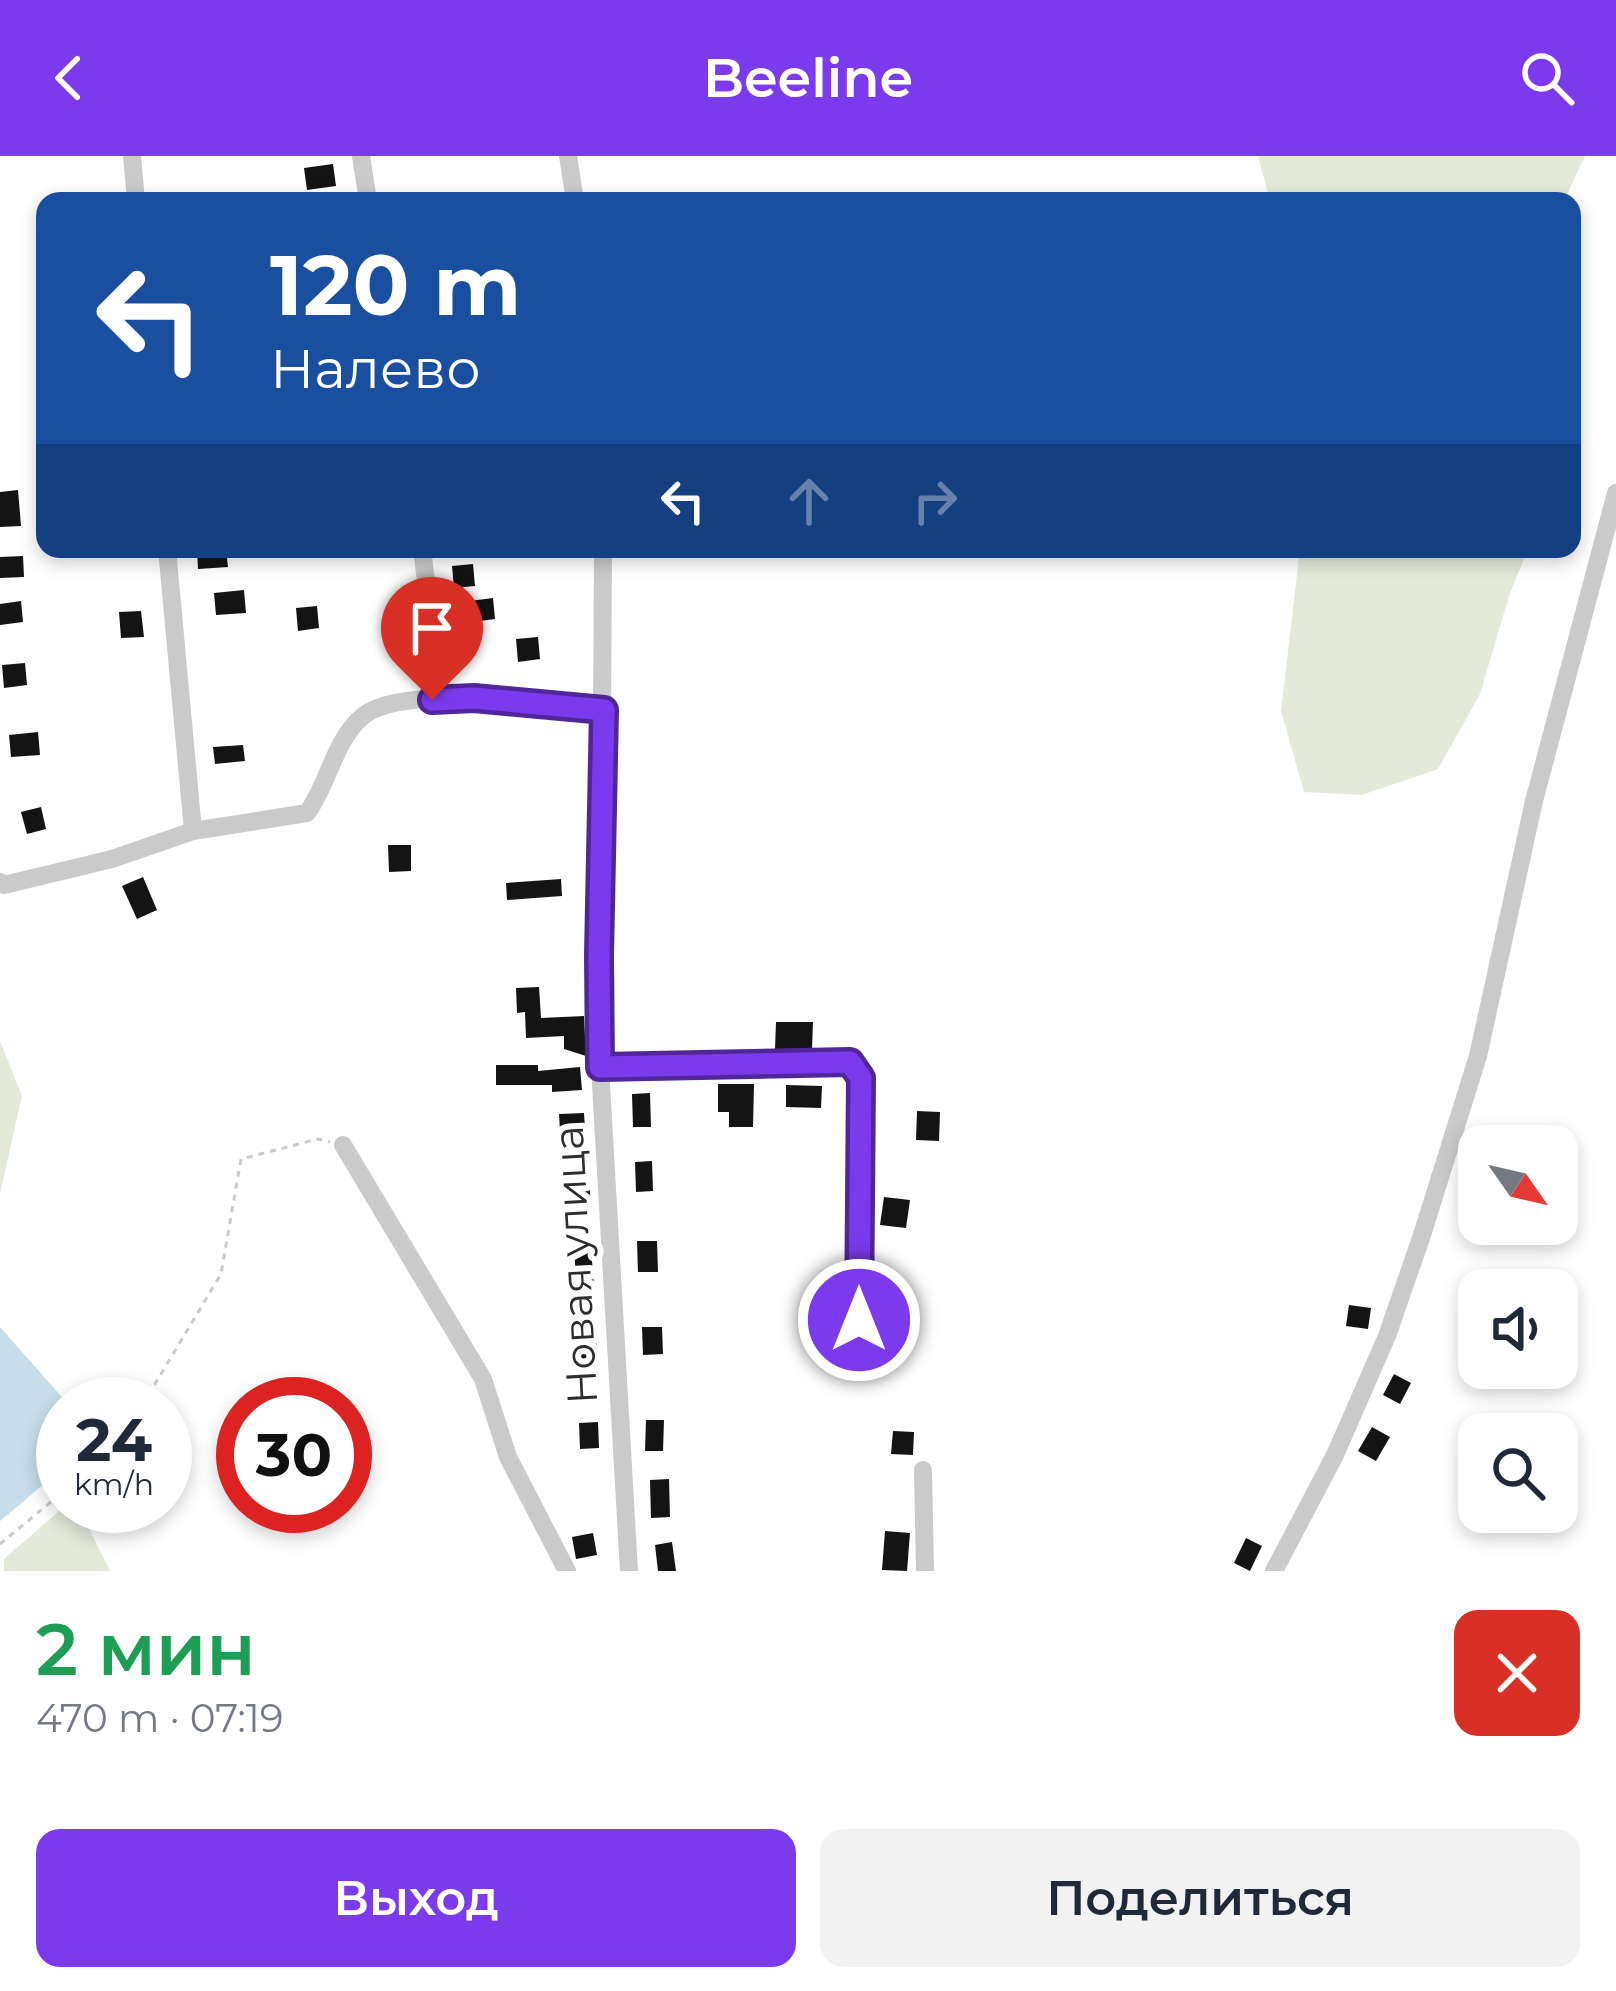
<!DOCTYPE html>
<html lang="ru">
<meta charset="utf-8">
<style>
:root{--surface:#fff;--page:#f2f2f3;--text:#1f2937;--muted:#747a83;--accent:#7c3aed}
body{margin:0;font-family:Montserrat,sans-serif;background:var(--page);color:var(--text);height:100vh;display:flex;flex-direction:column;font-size:45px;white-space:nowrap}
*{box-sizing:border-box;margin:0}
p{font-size:39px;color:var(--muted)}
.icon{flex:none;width:66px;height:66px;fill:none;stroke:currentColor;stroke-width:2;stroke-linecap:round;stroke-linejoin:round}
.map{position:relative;height:1415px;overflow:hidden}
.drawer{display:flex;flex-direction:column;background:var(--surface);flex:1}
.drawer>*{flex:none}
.guide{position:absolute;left:36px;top:36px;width:1545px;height:366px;border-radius:24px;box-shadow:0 6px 18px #0003;background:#1a4fa0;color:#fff;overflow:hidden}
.needle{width:78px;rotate:124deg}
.fabs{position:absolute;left:1458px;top:969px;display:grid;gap:24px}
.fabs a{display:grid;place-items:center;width:120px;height:120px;border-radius:24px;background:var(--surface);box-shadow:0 6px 18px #0003;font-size:60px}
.speed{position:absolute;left:36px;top:1221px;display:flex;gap:24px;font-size:60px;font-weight:700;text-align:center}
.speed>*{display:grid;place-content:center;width:156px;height:156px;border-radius:50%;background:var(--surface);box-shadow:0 6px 18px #0003;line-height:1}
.speed small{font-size:30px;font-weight:400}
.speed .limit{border:18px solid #d22;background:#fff;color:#111}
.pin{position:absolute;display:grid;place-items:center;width:102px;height:102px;color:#fff;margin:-123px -51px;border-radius:50% 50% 50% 0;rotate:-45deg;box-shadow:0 0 12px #0007}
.pin .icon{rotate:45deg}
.me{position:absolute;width:132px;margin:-66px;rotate:0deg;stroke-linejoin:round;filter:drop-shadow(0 0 9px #0008)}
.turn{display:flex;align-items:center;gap:42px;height:252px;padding:0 36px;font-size:54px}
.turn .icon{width:156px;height:156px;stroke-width:2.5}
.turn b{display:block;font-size:84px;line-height:102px}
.lanes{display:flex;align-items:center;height:114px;padding:0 36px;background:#0003;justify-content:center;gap:60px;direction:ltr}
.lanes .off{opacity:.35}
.round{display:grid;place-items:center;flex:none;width:126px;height:126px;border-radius:24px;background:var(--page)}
.head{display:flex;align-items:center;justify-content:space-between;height:204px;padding:0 36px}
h1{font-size:72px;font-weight:600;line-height:90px;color:#1e9e55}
.cta{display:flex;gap:24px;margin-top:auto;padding:24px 36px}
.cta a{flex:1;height:138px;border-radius:24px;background:var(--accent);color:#fff;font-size:48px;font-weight:600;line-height:138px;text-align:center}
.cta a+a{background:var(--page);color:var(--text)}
header{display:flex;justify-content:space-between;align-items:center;height:156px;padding:0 36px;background:var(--accent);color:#fff;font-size:54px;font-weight:600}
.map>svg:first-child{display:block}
.green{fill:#e3eada}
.water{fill:#c7dde9}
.building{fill:#141414}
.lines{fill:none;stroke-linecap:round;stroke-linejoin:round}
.path{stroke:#cacaca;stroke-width:3;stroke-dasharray:6 6;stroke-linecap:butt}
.minor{stroke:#cacaca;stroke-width:18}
.route-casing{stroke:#51269a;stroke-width:30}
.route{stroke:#7c3aed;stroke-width:21}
.labels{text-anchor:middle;stroke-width:12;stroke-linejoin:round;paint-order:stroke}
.street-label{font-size:42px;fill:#2d2d2d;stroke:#fff}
</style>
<header><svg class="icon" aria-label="back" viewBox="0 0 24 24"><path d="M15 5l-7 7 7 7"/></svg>Beeline<svg class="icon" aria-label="search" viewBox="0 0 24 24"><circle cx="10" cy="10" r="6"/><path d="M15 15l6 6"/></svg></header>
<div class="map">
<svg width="1616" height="1415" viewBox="0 0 1616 1415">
<rect width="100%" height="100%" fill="#fff"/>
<g class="green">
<polygon points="1258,0 1585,0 1564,45 1270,45"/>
<polygon points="1300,393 1528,393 1509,440 1480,538 1438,613 1362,639 1304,636 1281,555"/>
<polygon points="0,885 22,940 0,1037"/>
<polygon points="65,1350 78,1350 110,1415 4,1415 4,1403"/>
</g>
<polygon class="water" points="0,1171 68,1248 63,1248 63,1312 0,1365"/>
<g class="building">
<polygon points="333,8 336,30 307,34 304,12"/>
<polygon points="18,334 21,370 0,371 0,336"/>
<polygon points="197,393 226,393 228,411 198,413"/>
<polygon points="23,400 24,421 0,422 0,401"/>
<polygon points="473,408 475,430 454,432 452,410"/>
<polygon points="244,434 246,457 216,459 214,437"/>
<polygon points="493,442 495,463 472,466 470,445"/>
<polygon points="21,445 23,466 0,469 0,448"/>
<polygon points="317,450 319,472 298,475 296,452"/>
<polygon points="141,455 144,481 121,482 119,456"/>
<polygon points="538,481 540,503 518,506 516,483"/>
<polygon points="25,507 27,529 4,532 2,509"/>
<polygon points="38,576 40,599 11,601 9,579"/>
<polygon points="243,589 245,605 215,608 213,591"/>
<polygon points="41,651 46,673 27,678 21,656"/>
<polygon points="388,689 411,689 411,715 389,716"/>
<polygon points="143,721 157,754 137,763 122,730"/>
<polygon points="561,723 562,740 507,744 506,727"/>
<polygon points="539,831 541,862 584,860 586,900 564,893 564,880 526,882 525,856 517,857 516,832"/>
<polygon points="776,866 813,866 812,893 775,893"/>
<polygon points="496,909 538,909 538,915 580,911 582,934 552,936 552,929 496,929"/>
<polygon points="718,928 754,928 753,971 729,971 729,956 718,956"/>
<polygon points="786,929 822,930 821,952 786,951"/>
<polygon points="650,937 651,971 633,971 632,938"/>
<polygon points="917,955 940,956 939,985 916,984"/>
<polygon points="584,957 586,991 561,992 559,958"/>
<polygon points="652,1005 653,1035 636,1036 635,1006"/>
<polygon points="589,1025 592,1059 573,1060 570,1027"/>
<polygon points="884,1041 910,1044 906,1072 880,1069"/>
<polygon points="637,1085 657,1085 658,1116 638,1116"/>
<polygon points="591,1093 594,1129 577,1130 574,1095"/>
<polygon points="1349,1149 1371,1152 1368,1173 1346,1170"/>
<polygon points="642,1171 662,1171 663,1198 643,1199"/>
<polygon points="575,1179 596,1179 597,1206 576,1206"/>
<polygon points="1394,1218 1411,1227 1400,1248 1383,1239"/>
<polygon points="646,1264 664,1264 663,1295 645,1295"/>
<polygon points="598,1266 599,1292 580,1293 579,1267"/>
<polygon points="1372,1271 1390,1281 1376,1305 1358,1295"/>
<polygon points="893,1275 914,1276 913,1299 891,1298"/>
<polygon points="669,1323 670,1361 651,1362 650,1324"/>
<polygon points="885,1375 910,1377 907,1415 882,1414"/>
<polygon points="593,1377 597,1399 576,1403 572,1381"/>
<polygon points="1246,1382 1262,1390 1250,1415 1234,1407"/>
<polygon points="672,1386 676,1415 658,1415 655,1389"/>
</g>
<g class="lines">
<g class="path">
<polyline points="140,1248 152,1233 221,1118 241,1003 318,983 330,986"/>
<polyline points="0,1388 63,1336"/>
</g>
<g class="minor">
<polyline points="132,0 136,45"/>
<polyline points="361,0 368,45"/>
<polyline points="568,0 575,45"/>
<polyline points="167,393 193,675"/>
<polyline points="422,393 426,425"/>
<polyline points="603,393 600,911 629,1415"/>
<path d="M0,726L4,729L112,703L193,675L307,657C329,627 334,584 363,560C402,527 551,549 604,554"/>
<polyline points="600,911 850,906 861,923 859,1164"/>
<polyline points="343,989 483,1223 508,1301 567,1415"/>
<polyline points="923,1314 925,1415"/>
<polyline points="1274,1415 1335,1299 1387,1180 1422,1079 1478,900 1534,645 1616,337"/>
</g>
</g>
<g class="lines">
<g class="route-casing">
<polyline id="route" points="432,544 474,542 604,554 599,799 600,911 850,906 861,922 859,1164"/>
</g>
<use href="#route" class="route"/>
</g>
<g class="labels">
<g class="street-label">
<text transform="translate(575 1109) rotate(-93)" y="15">Новая улица</text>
</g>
</g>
</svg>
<div class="fabs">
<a><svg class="needle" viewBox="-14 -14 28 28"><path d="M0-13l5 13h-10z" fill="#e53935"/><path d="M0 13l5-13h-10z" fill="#747a83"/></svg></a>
<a><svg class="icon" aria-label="sound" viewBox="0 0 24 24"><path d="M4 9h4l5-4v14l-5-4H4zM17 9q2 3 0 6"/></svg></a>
<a><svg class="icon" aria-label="search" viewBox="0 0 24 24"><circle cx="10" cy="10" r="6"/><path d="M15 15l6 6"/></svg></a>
</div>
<div class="speed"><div>24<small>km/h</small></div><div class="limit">30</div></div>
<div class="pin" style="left:432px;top:544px;background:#d93025"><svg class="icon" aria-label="arrive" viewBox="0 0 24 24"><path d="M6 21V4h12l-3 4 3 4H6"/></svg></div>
<svg class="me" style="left:859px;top:1164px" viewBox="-20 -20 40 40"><circle r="17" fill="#7c3aed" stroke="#fff" stroke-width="3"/><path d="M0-11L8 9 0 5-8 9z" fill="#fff"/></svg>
<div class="guide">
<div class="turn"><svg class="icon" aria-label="left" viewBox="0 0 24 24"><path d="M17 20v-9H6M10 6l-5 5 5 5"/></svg><div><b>120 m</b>Налево</div></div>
<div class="lanes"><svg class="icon" aria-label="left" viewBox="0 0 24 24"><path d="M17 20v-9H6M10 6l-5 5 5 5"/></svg><svg class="icon off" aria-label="ahead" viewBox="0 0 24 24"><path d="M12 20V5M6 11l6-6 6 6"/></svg><svg class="icon off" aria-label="right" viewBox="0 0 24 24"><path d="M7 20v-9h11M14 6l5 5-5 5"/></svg></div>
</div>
</div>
<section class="drawer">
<div class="head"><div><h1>2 мин</h1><p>470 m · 07:19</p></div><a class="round" style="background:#d93025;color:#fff"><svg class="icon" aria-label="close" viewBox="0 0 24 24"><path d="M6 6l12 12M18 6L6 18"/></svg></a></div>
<div class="cta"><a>Выход</a><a>Поделиться</a></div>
</section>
